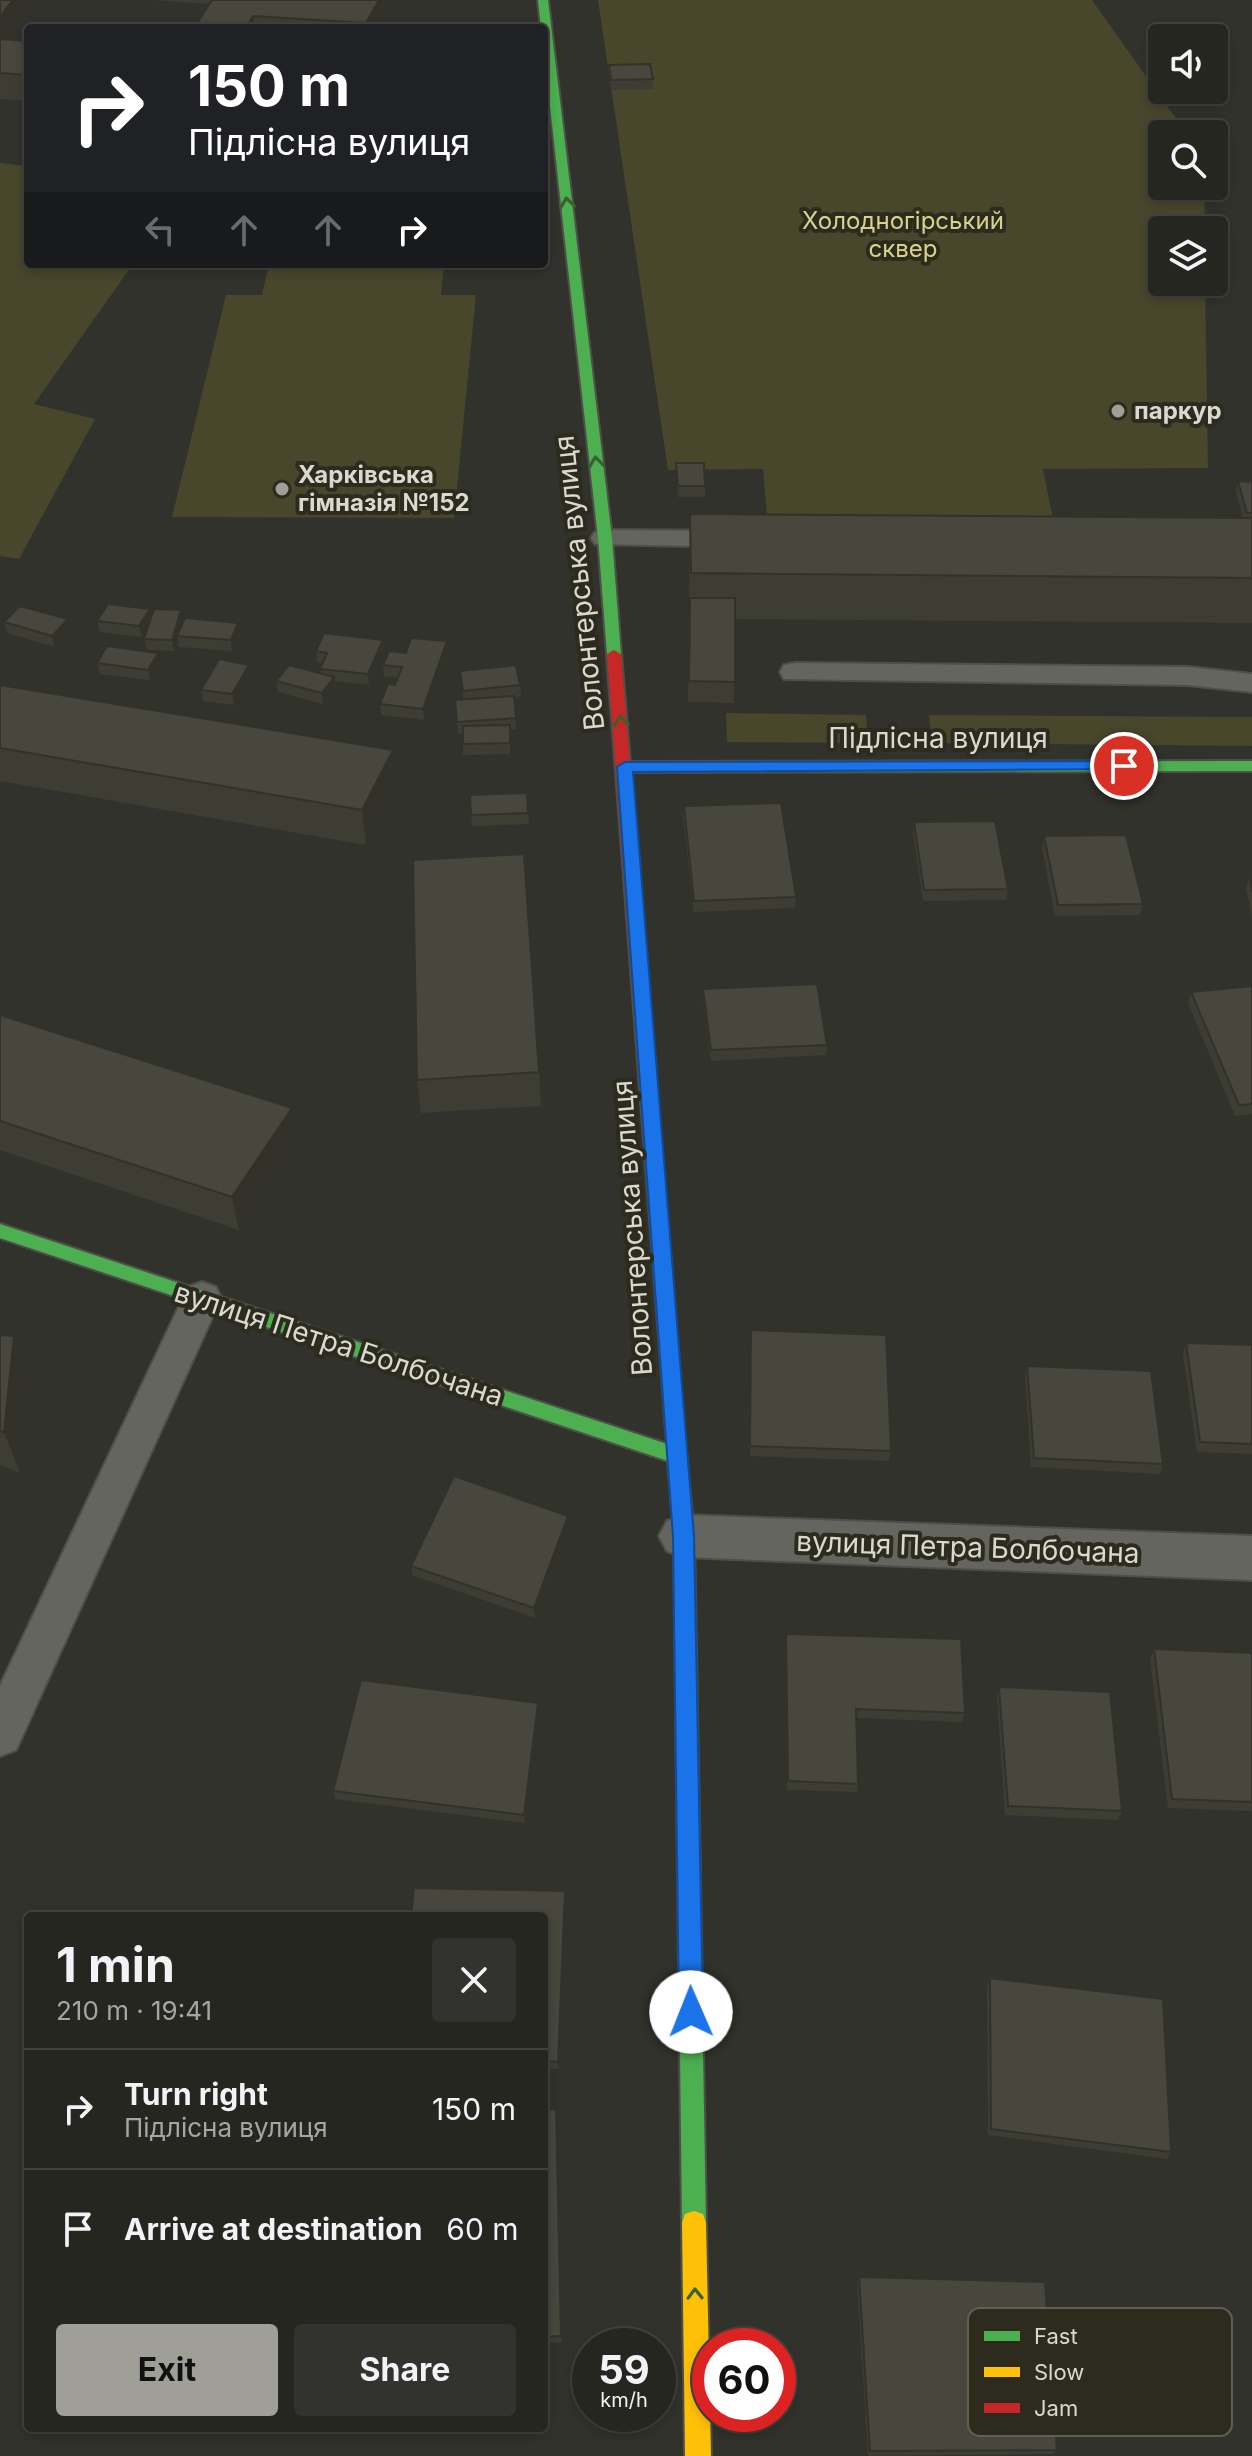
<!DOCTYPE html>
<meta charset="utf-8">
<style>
:root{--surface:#262621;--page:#32322e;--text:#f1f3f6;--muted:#a4a5a5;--line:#42433f;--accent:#9f9f97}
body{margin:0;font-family:Inter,sans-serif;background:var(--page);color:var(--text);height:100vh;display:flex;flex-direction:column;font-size:30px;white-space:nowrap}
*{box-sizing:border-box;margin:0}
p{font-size:26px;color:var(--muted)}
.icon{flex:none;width:44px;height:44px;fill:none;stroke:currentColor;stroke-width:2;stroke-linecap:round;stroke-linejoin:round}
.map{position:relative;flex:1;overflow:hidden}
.panel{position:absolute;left:24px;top:1912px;width:524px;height:520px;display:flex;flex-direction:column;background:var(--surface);border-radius:8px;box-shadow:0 4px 12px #0003,0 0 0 2px var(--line)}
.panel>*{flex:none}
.banner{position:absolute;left:24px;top:24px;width:524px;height:244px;border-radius:8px;box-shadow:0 4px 12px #0003,0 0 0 2px var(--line);background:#202124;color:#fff;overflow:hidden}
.controls{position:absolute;left:1148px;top:24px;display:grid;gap:16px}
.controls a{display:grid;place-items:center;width:80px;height:80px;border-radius:8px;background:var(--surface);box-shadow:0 4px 12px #0003,0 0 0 2px var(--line);font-size:40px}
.speed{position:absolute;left:572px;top:2328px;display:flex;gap:16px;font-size:40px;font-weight:700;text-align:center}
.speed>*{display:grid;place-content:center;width:104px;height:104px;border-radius:50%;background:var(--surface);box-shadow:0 4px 12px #0003,0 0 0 2px var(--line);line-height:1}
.speed small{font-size:20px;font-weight:400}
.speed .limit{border:12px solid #d22;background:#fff;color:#111}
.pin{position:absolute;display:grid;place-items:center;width:68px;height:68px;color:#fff;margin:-34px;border:4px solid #fff;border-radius:50%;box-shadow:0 2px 8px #0007}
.me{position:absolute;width:88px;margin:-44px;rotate:359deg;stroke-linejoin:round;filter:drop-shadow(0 0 6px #0008)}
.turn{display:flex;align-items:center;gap:28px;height:168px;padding:0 32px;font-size:36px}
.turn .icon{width:104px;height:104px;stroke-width:2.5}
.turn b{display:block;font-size:56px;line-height:68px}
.lanes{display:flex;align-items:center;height:76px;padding:0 32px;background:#0003;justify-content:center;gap:40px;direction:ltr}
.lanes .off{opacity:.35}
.round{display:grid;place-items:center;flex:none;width:84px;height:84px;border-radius:8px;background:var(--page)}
.head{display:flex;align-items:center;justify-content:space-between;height:136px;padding:0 32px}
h1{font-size:48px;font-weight:700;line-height:60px}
.action{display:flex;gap:16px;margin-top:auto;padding:16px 32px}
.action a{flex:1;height:92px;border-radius:8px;background:var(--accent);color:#111;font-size:32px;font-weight:700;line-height:92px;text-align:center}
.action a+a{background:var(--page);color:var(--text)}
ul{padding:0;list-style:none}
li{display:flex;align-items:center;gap:24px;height:120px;padding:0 32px;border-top:2px solid var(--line)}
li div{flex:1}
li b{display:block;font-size:30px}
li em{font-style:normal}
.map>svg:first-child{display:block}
.green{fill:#48462b}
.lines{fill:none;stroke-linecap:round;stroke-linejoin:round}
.lane-casing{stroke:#4f4f49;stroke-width:4}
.street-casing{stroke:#4f4f49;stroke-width:4}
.fast-casing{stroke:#4f4f49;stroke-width:4}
.slow-casing{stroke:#4f4f49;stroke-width:4}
.jam-casing{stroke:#4f4f49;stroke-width:4}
.lane{fill:#656560;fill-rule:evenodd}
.street{fill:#656560;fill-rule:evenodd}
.fast{fill:#4caf50;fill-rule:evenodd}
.slow{fill:#ffc107;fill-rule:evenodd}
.jam{fill:#c62828;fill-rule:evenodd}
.wall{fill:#3e3d34}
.shaded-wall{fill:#32322b}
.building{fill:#48473d;stroke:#32322b;stroke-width:2}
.oneway{stroke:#396032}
.route{fill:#1a73e8;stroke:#114b97;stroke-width:2}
.poi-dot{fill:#9f9f97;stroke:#2c2b1e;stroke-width:3}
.labels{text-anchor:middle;stroke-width:8;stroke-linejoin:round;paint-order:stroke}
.far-park-label{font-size:24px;fill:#d8d28c;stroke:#2c2b1e}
.far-poi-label{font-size:24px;font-weight:bold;fill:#d9d9d0;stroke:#2c2b1e;text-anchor:start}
.street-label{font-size:28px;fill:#d9d9d0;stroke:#2c2b1e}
.key{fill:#2c2b1e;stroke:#605f53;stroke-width:2}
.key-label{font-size:22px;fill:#d9d9d0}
</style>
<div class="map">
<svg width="1252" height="2456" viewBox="0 0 1252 2456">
<rect width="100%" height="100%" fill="#32322c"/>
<g class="green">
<polygon points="598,0 1092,0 1187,134 1162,134 1162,186 1204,186 1205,230 1162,230 1162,282 1205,282 1208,468 1043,469 1054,525 768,526 763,469 668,470"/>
<polygon points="0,163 28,166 28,264 133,264 34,404 95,419 19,559 0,556"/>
<polygon points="269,264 444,264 441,295 476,295 454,518 172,517 226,295 262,295"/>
<polygon points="726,713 866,715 868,743 727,742"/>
<polygon points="929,715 1252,717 1252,746 932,743"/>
</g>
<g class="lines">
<g class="lane-casing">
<g id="lane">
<polygon points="605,530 742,531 752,533 756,539 752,545 742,547 595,544 591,538 595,532"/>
<polygon points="795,663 1188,667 1252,674 1252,692 1188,685 784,679 780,672 784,665"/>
<polygon points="202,1282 216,1287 221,1298 16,1750 0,1756 0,1686 183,1298 188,1287"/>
</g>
</g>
<g class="street-casing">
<polygon id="street" points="684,1515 1252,1536 1252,1580 684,1557 667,1551 659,1536 667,1521"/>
</g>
<g class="fast-casing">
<g id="fast">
<polygon points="538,0 548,0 612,538 621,654 614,658 607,654 598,538 544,52 544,28 541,28"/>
<polygon points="1252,761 1252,771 625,772 618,767 625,762"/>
<polygon points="0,1224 667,1444 661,1363 663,1358 670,1355 677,1358 694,1536 706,2223 703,2232 694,2235 685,2232 682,2223 674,1536 668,1461 0,1238"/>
</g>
</g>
<g class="slow-casing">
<g id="slow">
<polygon points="642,1003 650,1009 679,1363 677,1368 670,1371 663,1368 661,1363 634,1009"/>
<polygon points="694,2211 703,2214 706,2223 711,2456 685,2456 682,2223 685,2214"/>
</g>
</g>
<g class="jam-casing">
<polygon id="jam" points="614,650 621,654 650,1009 642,1015 634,1009 607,654"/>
</g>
<use href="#lane" class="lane"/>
<use href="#street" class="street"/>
<use href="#fast" class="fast"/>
<use href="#slow" class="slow"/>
<use href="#jam" class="jam"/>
</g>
<g class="wall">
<polygon points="0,0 38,0 7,40 28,41 28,101 0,99"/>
<polygon points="152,0 394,0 379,28 194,28 210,4"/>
<polygon points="609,65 653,79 653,89 611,90"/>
<polygon points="676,463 705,486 705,497 678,497"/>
<polygon points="1238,481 1252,482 1252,623 735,619 734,703 688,702 690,514 1243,518 1236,492"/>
<polygon points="150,609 151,618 183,621 181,627 238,623 240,634 232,651 179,647 178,639 174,651 147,650 144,639 149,625 142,637 100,632 97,621"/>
<polygon points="4,622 71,630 55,647 7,633"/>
<polygon points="383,640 384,651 369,685 335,681 336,688 323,704 278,692 276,681 320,673 320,669 323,663 317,662 316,651"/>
<polygon points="447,641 448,652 424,720 381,715 380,704 395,685 398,678 384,676 383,665 406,653"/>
<polygon points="97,663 160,664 150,680 100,674"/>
<polygon points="460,671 520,685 521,696 514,697 516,729 510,730 510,754 463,755 463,733 458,733 455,700 463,699"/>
<polygon points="251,675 234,705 203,701 201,690"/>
<polygon points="0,685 393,750 396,785 366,845 0,781"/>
<polygon points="527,793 529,824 472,826 470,795"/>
<polygon points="684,806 796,897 795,908 694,912 683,817"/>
<polygon points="914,822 1008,889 1006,900 923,901 913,833"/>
<polygon points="1044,836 1143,904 1140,915 1055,916 1042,847"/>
<polygon points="1249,877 1252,877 1252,917 1246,888"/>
<polygon points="1252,986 1252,1114 1235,1116 1188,1003 1191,992"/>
<polygon points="703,989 827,1045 826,1055 711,1061 703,1000"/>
<polygon points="0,1015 298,1142 239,1230 0,1150"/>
<polygon points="539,1072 541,1106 421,1113 417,1080"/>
<polygon points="751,1330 891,1451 889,1461 750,1456"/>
<polygon points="0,1335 14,1336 30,1378 20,1473 0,1465"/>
<polygon points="1186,1343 1252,1345 1252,1454 1197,1452 1183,1353"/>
<polygon points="1027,1366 1163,1464 1160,1474 1031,1467 1025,1376"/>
<polygon points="569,1526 535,1618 412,1575 411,1566"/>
<polygon points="786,1634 965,1713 962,1722 856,1718 858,1784 857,1792 787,1790 785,1643"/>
<polygon points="1154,1649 1252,1653 1252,1811 1168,1808 1150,1659"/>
<polygon points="999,1687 1122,1811 1118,1820 1005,1815 997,1696"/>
<polygon points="539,1712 525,1823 335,1799 333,1791"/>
<polygon points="565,1891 559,2069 544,2068 544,1916"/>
<polygon points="990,1978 1171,2152 1167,2159 988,2135 987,1986"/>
<polygon points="544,2110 557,2116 562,2342 544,2343"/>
<polygon points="859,2277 1057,2450 1053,2454 868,2456 857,2283"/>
</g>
<g class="shaded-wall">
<polygon points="13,0 38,0 0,49 0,17"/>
<polygon points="379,0 394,0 379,28 366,28 366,23"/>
<polygon points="253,16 255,28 246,28"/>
<polygon points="150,609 152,620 142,637 139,626"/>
<polygon points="181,610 183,621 179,636 177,636 178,639 174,651 172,640"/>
<polygon points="68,619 71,630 55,647 52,636"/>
<polygon points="238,623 240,634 232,651 231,640"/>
<polygon points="383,640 384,651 369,685 368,674"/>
<polygon points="447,641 448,652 424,720 423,709"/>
<polygon points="158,653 160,664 150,680 148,670"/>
<polygon points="249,665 251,675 234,705 232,694"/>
<polygon points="334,677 336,688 323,704 322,693"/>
<polygon points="393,750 396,785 366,845 362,810"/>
<polygon points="292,1108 298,1142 239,1230 232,1197"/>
<polygon points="14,1336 30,1378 20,1473 4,1432"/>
<polygon points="568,1516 569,1526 535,1618 534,1608"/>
<polygon points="538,1703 539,1712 525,1823 524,1815"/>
<polygon points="565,1891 565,1899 559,2069 558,2062"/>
</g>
<g class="building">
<polygon points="0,0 13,0 0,17"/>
<polygon points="212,0 379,0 366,23 253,16 246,28 194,28"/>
<polygon points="0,39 28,41 28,75 0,73"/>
<polygon points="650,64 653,79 611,80 609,65"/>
<polygon points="676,463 704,463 705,486 678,486"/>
<polygon points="1238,481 1252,482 1252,513 1247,513"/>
<polygon points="690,514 1252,518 1252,578 691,573"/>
<polygon points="690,598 735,598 735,682 689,681"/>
<polygon points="108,604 150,609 139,626 97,621"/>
<polygon points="20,606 68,619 52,636 4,622"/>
<polygon points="154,609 181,610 172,640 144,639"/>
<polygon points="185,618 238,623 231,640 177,636"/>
<polygon points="324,633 383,640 368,674 320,669 327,653 316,651"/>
<polygon points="411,638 447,641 423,709 380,704 388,684 395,685 402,667 383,665 389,651 406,653"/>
<polygon points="107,646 158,653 148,670 97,663"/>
<polygon points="219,659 249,665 232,694 201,690"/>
<polygon points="289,665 334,677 322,693 276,681"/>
<polygon points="516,665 520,685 463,691 460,671"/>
<polygon points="0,685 393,750 362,810 0,748"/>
<polygon points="514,696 516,718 457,722 455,700"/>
<polygon points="510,725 510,743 463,744 463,726"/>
<polygon points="527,793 528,813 471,815 470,795"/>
<polygon points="781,803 796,897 694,901 684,806"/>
<polygon points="995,821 1008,889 924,890 914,822"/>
<polygon points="1126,835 1143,904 1058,905 1044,836"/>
<polygon points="524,854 539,1072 417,1080 413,860"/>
<polygon points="1249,877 1252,877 1252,892"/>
<polygon points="817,984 827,1045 711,1050 703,989"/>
<polygon points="1252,986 1252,1104 1239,1105 1191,992"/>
<polygon points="0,1015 292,1108 232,1197 0,1121"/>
<polygon points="751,1330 886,1335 891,1451 750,1446"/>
<polygon points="0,1335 14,1336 4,1432 0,1431"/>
<polygon points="1186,1343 1252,1345 1252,1444 1200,1442"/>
<polygon points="1027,1366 1151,1371 1163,1464 1034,1458"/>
<polygon points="454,1476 568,1516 534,1608 411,1566"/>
<polygon points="786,1634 961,1639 965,1713 856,1709 858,1784 788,1781"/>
<polygon points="1154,1649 1252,1653 1252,1802 1172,1799"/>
<polygon points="361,1680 538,1703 524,1815 333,1791"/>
<polygon points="999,1687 1110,1692 1122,1811 1008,1806"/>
<polygon points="414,1888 565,1891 558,2062 544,2061 544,1916 411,1916"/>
<polygon points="990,1978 1163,1999 1171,2152 991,2129"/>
<polygon points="556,2109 561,2336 544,2337 544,2110"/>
<polygon points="859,2277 1045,2282 1057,2450 870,2451"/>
</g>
<defs><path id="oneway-chevron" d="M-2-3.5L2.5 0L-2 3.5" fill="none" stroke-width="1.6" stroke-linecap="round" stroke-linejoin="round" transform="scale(2)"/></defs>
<g class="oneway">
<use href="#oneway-chevron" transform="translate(567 203) rotate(-97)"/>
<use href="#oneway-chevron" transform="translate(596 462) rotate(-97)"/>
<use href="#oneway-chevron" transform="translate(621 721) rotate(-95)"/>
<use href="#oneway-chevron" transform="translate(695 2294) rotate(-91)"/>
</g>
<polygon class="route" points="1124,761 1130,762 1130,769 633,772 694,1536 703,2012 699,2020 691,2024 682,2020 679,2012 673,1536 617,767 625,762"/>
<g class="poi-dot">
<circle cx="1118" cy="411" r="8"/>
<circle cx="282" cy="489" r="8"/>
</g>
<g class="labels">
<g class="far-park-label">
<text x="903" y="229">Холодногірський<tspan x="903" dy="28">сквер</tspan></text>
</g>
<g class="far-poi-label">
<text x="1134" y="419">паркур</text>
<text x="298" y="483">Харківська<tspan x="298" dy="28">гімназія №152</tspan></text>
</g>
<g class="street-label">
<text transform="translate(579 583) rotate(-96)" y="10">Волонтерська вулиця</text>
<text x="938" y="748">Підлісна вулиця</text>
<text transform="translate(632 1228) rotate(-94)" y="10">Волонтерська вулиця</text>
<text transform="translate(339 1344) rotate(18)" y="10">вулиця Петра Болбочана</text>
<text transform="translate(968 1547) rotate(2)" y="10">вулиця Петра Болбочана</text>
</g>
</g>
<rect x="968" y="2308" width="264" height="128" rx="12" class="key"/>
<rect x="984" y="2331" width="36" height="10" fill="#4caf50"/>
<rect x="984" y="2367" width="36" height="10" fill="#ffc107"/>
<rect x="984" y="2403" width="36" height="10" fill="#c62828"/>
<g class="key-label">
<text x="1034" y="2344">Fast</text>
<text x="1034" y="2380">Slow</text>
<text x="1034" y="2416">Jam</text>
</g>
</svg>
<div class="controls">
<a><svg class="icon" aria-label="sound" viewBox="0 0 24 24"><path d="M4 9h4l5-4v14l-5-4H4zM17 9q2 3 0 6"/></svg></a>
<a><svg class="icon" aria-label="search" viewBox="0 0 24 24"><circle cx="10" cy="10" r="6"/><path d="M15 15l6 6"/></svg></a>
<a><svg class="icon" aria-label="layers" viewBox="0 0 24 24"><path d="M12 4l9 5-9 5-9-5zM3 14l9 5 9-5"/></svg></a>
</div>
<div class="speed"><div>59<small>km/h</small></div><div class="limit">60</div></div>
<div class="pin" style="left:1124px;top:766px;background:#d93025"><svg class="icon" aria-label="arrive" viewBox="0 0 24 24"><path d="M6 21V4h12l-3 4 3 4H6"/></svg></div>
<svg class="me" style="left:691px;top:2012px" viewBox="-20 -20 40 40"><circle r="19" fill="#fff"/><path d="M0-13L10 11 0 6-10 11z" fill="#1a73e8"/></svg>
<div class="banner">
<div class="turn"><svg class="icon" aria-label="right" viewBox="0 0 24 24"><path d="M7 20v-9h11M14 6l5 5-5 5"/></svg><div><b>150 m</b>Підлісна вулиця</div></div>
<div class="lanes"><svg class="icon off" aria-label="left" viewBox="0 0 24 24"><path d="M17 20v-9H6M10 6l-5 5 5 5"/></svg><svg class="icon off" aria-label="ahead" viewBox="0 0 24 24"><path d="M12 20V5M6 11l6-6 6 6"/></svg><svg class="icon off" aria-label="ahead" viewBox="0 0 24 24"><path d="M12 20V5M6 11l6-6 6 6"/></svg><svg class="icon" aria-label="right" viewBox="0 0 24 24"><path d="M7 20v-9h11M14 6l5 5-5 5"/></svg></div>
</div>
<section class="panel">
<div class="head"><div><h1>1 min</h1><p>210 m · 19:41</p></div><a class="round"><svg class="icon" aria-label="close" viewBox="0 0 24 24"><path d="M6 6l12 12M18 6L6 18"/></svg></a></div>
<ul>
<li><svg class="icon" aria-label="right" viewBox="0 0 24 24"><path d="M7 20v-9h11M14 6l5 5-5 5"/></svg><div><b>Turn right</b><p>Підлісна вулиця</p></div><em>150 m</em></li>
<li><svg class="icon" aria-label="arrive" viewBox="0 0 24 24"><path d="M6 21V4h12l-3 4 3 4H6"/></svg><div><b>Arrive at destination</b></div><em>60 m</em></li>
</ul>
<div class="action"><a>Exit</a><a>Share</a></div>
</section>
</div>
